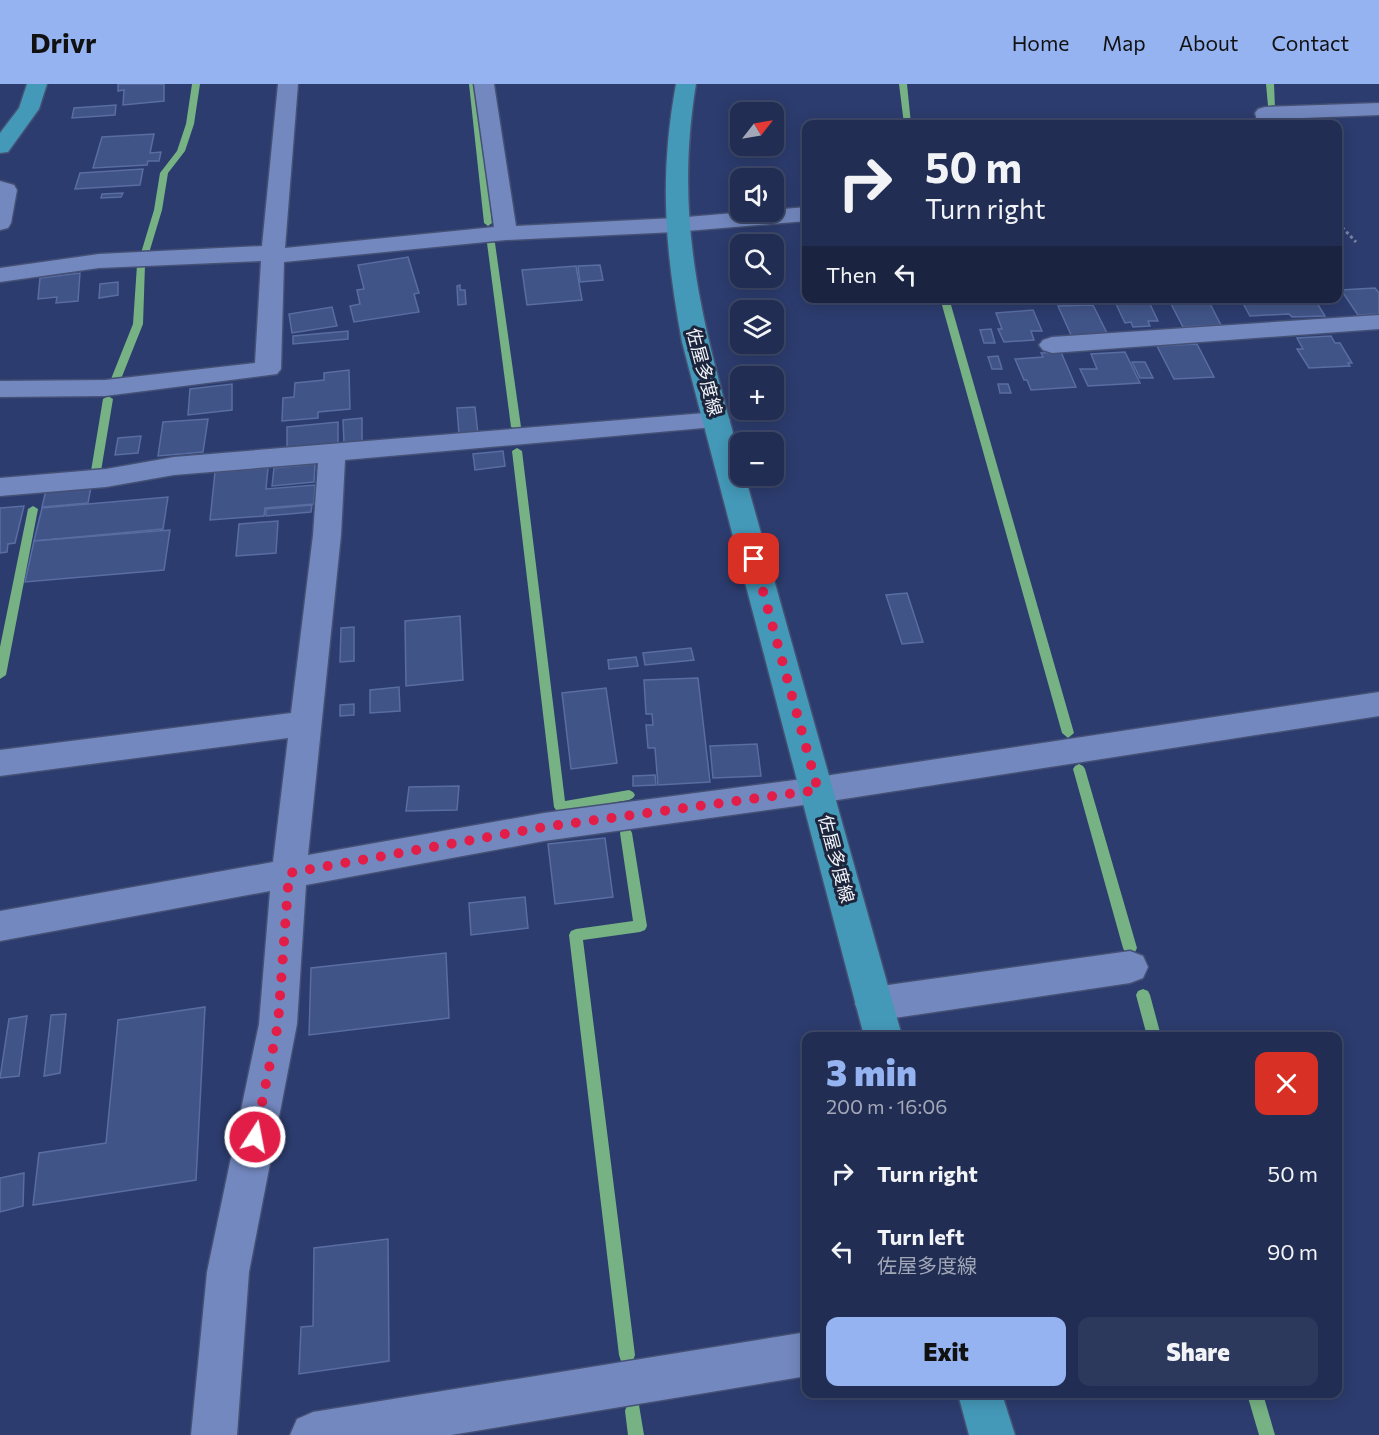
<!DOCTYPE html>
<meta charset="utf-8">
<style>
:root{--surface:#212d52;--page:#2d395c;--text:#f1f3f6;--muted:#a2a8b8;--line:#3e4969;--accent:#95b2f1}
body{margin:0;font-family:Commissioner,"Noto Sans JP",sans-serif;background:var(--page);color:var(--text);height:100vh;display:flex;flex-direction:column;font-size:22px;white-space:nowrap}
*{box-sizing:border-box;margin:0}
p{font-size:20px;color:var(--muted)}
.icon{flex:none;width:33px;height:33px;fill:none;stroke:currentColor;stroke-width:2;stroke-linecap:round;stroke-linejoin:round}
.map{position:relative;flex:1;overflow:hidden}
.panel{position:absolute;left:802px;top:948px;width:540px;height:366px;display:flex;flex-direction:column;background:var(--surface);border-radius:12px;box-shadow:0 3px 15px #0003,0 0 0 2px var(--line)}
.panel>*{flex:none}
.top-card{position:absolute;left:802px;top:36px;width:540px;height:183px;border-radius:12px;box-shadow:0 3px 15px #0003,0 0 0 2px var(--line);background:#212d52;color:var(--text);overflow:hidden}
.needle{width:39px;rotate:59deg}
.buttons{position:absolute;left:730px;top:18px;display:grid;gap:12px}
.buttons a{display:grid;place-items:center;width:54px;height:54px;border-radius:12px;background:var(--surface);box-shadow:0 3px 15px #0003,0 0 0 2px var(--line);font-size:30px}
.pin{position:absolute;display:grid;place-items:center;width:51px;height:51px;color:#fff;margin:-26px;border-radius:12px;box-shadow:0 3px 9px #0006}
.me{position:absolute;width:66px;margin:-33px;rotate:11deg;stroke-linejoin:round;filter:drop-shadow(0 0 4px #0008)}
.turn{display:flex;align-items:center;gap:21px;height:126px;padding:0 24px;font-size:27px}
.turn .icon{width:78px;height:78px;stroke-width:2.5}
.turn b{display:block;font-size:42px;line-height:51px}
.then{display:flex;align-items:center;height:57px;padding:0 24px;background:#0003;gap:12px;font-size:22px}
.round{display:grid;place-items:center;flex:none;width:63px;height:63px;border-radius:12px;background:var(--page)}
.overview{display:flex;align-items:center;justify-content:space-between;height:102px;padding:0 24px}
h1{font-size:36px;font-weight:800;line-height:45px;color:var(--accent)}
.cta{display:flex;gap:12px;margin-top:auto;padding:12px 24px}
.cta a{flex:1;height:69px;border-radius:12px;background:var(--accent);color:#111;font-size:24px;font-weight:800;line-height:69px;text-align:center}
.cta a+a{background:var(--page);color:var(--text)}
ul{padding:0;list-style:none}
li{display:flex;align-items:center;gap:18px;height:78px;padding:0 24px}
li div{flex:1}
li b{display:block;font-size:22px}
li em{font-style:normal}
header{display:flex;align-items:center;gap:36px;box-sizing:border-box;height:84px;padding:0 30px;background:var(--accent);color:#111}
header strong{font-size:28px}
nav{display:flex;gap:33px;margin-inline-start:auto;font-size:21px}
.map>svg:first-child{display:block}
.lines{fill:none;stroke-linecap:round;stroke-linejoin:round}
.stream{fill:#76b284;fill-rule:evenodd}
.building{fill:#415487;stroke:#596da2;stroke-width:1.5}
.minor-casing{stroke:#455075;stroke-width:3}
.major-casing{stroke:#455075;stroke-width:3}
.path{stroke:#7a85a6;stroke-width:3;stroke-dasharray:3 3;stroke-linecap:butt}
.minor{fill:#7388bf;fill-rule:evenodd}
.major{fill:#4498b8;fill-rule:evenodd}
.route{stroke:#e11d48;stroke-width:10;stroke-dasharray:0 18}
.labels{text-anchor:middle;stroke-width:6;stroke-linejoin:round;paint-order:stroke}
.street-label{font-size:18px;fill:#f1f4fa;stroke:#1d253c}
</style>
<header>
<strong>Drivr</strong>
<nav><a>Home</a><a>Map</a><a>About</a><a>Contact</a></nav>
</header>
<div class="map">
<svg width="1379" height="1351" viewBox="0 0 1379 1351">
<rect width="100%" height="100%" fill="#2c3c6e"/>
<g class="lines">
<g class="stream">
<polygon points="192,0 200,0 194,40 185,67 168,89 162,126 149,169 142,171 141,169 154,126 160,89 177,67 186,40"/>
<polygon points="469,0 477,0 492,139 488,142 484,139"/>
<polygon points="899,0 907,0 911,40 904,40"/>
<polygon points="1266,0 1274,0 1275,24 1268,22"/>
<polygon points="491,156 495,159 521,343 516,346 511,343 487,159"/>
<polygon points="141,178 145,181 143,240 121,295 116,298 111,295 133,240 137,181"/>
<polygon points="940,214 949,214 1074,649 1068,654 1062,649"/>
<polygon points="108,312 113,315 101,387 96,390 91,387 103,315"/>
<polygon points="517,364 522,367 565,717 629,706 633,708 635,711 633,714 629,716 560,728 556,726 554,723 512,367"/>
<polygon points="33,422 38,425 6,591 0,595 0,563 28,425"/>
<polygon points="1079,680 1083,682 1085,685 1137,864 1135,868 1130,870 1125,868 1123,864 1073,685 1075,682"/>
<polygon points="626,744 630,745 632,749 647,842 645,846 640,848 583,856 635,1271 633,1277 627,1279 621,1277 619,1271 569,851 571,847 576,845 633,837 620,749 622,745"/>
<polygon points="1143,905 1148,907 1150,911 1161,952 1147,952 1136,911 1138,907"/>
<polygon points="1247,1310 1263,1310 1275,1351 1259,1351"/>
<polygon points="633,1319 639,1321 644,1351 628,1351 625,1327 627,1321"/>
</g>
</g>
<g class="building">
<polygon points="118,0 164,0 164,17 123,21 124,6 118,7"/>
<polygon points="116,21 115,31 72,34 74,24"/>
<polygon points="154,50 150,69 161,68 159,77 148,77 147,81 93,84 102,53"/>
<polygon points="143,85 140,101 75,105 80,89"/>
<polygon points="123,109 121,113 101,114 102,110"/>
<polygon points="408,173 419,209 414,210 419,228 354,238 350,222 360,220 357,206 364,205 358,181"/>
<polygon points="600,181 603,196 580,198 578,182"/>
<polygon points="576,182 582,216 527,221 522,186"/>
<polygon points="80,189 78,217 56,219 57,213 38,215 40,194"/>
<polygon points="118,198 118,211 99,214 100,200"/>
<polygon points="460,201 460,206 465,206 466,220 458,221 457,202"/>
<polygon points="1375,204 1379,209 1379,230 1358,231 1341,206"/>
<polygon points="1207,214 1221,241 1183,243 1169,216"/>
<polygon points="1240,214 1314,214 1325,232 1292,233 1289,230 1250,232"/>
<polygon points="1149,218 1158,237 1148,237 1150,242 1133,243 1131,238 1125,239 1116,220"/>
<polygon points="1093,221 1108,251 1072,253 1058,222"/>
<polygon points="332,223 337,242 292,249 289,230"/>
<polygon points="1033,226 1042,247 1031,247 1034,256 1004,258 998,245 1002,245 996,229"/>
<polygon points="991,245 995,259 984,259 980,246"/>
<polygon points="348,247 348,255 293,260 293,252"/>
<polygon points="1331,252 1335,259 1340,259 1352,279 1348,279 1350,282 1309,284 1297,265 1303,265 1297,254"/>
<polygon points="1197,260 1214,293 1174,295 1157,262"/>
<polygon points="1061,268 1076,303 1031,306 1027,296 1024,296 1015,275 1043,273 1041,269"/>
<polygon points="1125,268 1140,299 1088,302 1080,285 1097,285 1091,270"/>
<polygon points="998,272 1002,285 992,285 988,273"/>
<polygon points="1132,278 1145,278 1153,294 1140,294"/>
<polygon points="349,286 350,325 318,328 318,334 282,337 283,314 294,313 295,299 324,296 324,289"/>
<polygon points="232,300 232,326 188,331 190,305"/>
<polygon points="998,300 1008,300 1011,309 1000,309"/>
<polygon points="475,323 478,350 459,351 457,324"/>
<polygon points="362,334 362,358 344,359 343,336"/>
<polygon points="208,335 203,368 158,372 163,338"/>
<polygon points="338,338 338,360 287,365 287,343"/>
<polygon points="141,352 138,369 115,371 118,354"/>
<polygon points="503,367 505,382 475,386 473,370"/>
<polygon points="315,380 314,398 272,402 274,384"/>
<polygon points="268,384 266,405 315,401 314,420 265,424 264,432 210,436 215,388"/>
<polygon points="91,403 88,419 42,423 46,406"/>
<polygon points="168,413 163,445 34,457 42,424"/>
<polygon points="312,421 311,428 266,432 266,425"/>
<polygon points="24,422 15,459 8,460 7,468 0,469 0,424"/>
<polygon points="278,437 276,469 236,472 239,440"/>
<polygon points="170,446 164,486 25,498 34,457"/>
<polygon points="907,509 923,558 902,560 886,511"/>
<polygon points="460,532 463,596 406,602 405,537"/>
<polygon points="354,543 354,577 340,578 341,544"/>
<polygon points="691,564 694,576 645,581 643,569"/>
<polygon points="636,573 638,582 609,585 608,576"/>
<polygon points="698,594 710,698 658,701 655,664 648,664 646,641 653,641 652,630 646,630 644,596"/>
<polygon points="399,603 400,627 370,629 370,606"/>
<polygon points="606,604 617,679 571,685 562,609"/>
<polygon points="354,620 354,631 340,632 340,621"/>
<polygon points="757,660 761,692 713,694 710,662"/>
<polygon points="655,691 656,701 633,702 633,692"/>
<polygon points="459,702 457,726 406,727 409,703"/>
<polygon points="605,754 613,813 555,820 548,760"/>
<polygon points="525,813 528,844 471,851 469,819"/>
<polygon points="446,869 449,934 309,951 311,884"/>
<polygon points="205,923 196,1096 33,1121 39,1069 106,1059 118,936"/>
<polygon points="66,930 60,989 44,992 51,931"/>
<polygon points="27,932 19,992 0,994 9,935"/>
<polygon points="24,1089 23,1122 0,1128 0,1094"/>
<polygon points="388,1155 389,1277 299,1290 301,1243 313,1242 314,1164"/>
</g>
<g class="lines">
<g class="minor-casing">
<g id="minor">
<polygon points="278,0 298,0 285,164 494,143 474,0 494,0 516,142 675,134 807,123 807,137 675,148 506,156 284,178 281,285 277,290 105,312 0,313 0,297 105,296 255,279 261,177 99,184 0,198 0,184 99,170 262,162"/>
<polygon points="1379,19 1379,31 1277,35 1278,40 1258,40 1255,29 1258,25 1265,23"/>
<polygon points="0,97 14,101 17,106 11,139 8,144 0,146"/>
<polygon points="1379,231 1379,245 1052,269 1043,266 1039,261 1043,256 1052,253"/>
<polygon points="717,328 726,330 730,336 726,342 345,376 341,451 308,771 544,729 818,693 1379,608 1379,632 818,719 544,757 306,801 297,940 249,1188 237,1351 191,1351 207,1188 259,940 270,807 0,857 0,827 273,778 288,654 0,692 0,666 291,629 313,451 318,379 174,391 106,403 0,412 0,394 106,385 174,373"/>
<polygon points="1130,867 1143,872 1148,883 1143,894 1130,899 874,937 861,932 855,920 861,908 874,903"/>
<polygon points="807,1248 807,1292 451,1351 290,1351 297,1335 313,1328"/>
</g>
</g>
<g class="major-casing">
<g id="major">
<polygon points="27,0 47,0 39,25 8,68 0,69 0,49 19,24"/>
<path d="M676,0H696C673,141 704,244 741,377V392H745L902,952H864L682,258C665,167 659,92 676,0Z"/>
<polygon points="958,1310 1002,1310 1015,1351 969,1351"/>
</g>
</g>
<polyline class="path" points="1338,139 1356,158"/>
<use href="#minor" class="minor"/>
<use href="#major" class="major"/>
</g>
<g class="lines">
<polyline class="route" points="255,1053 278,940 289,789 544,743 818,706 754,475"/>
</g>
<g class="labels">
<g class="street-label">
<text transform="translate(704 288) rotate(75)" y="6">佐屋多度線</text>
<text transform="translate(836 775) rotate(75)" y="6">佐屋多度線</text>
</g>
</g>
</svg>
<div class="buttons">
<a><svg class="needle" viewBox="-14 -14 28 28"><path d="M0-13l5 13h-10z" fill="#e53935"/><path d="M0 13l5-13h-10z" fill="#a2a8b8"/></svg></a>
<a><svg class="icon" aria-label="sound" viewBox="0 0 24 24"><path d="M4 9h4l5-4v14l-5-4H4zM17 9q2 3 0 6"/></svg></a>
<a><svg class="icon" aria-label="search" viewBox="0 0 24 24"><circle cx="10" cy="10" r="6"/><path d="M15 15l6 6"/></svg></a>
<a><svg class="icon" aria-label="layers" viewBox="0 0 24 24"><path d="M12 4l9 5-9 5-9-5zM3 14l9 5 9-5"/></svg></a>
<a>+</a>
<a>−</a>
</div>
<div class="pin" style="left:754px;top:475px;background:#d93025"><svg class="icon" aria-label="arrive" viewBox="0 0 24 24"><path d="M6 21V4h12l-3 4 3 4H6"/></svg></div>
<svg class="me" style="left:255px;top:1053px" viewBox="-20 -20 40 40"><circle r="17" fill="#e11d48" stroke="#fff" stroke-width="3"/><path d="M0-11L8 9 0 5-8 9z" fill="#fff"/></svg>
<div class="top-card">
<div class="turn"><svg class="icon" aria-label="right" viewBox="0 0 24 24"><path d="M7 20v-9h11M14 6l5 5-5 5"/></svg><div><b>50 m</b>Turn right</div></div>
<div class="then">Then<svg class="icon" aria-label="left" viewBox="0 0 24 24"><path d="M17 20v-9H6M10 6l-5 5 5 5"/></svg></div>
</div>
<section class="panel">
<div class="overview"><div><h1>3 min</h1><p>200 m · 16:06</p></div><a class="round" style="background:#d93025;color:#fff"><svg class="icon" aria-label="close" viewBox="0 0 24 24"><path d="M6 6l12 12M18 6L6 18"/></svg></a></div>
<ul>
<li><svg class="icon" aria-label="right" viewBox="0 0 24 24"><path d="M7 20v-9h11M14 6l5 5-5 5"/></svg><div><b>Turn right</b></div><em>50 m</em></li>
<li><svg class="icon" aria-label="left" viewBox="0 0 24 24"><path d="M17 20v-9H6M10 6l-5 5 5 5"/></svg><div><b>Turn left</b><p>佐屋多度線</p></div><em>90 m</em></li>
</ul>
<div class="cta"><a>Exit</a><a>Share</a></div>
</section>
</div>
